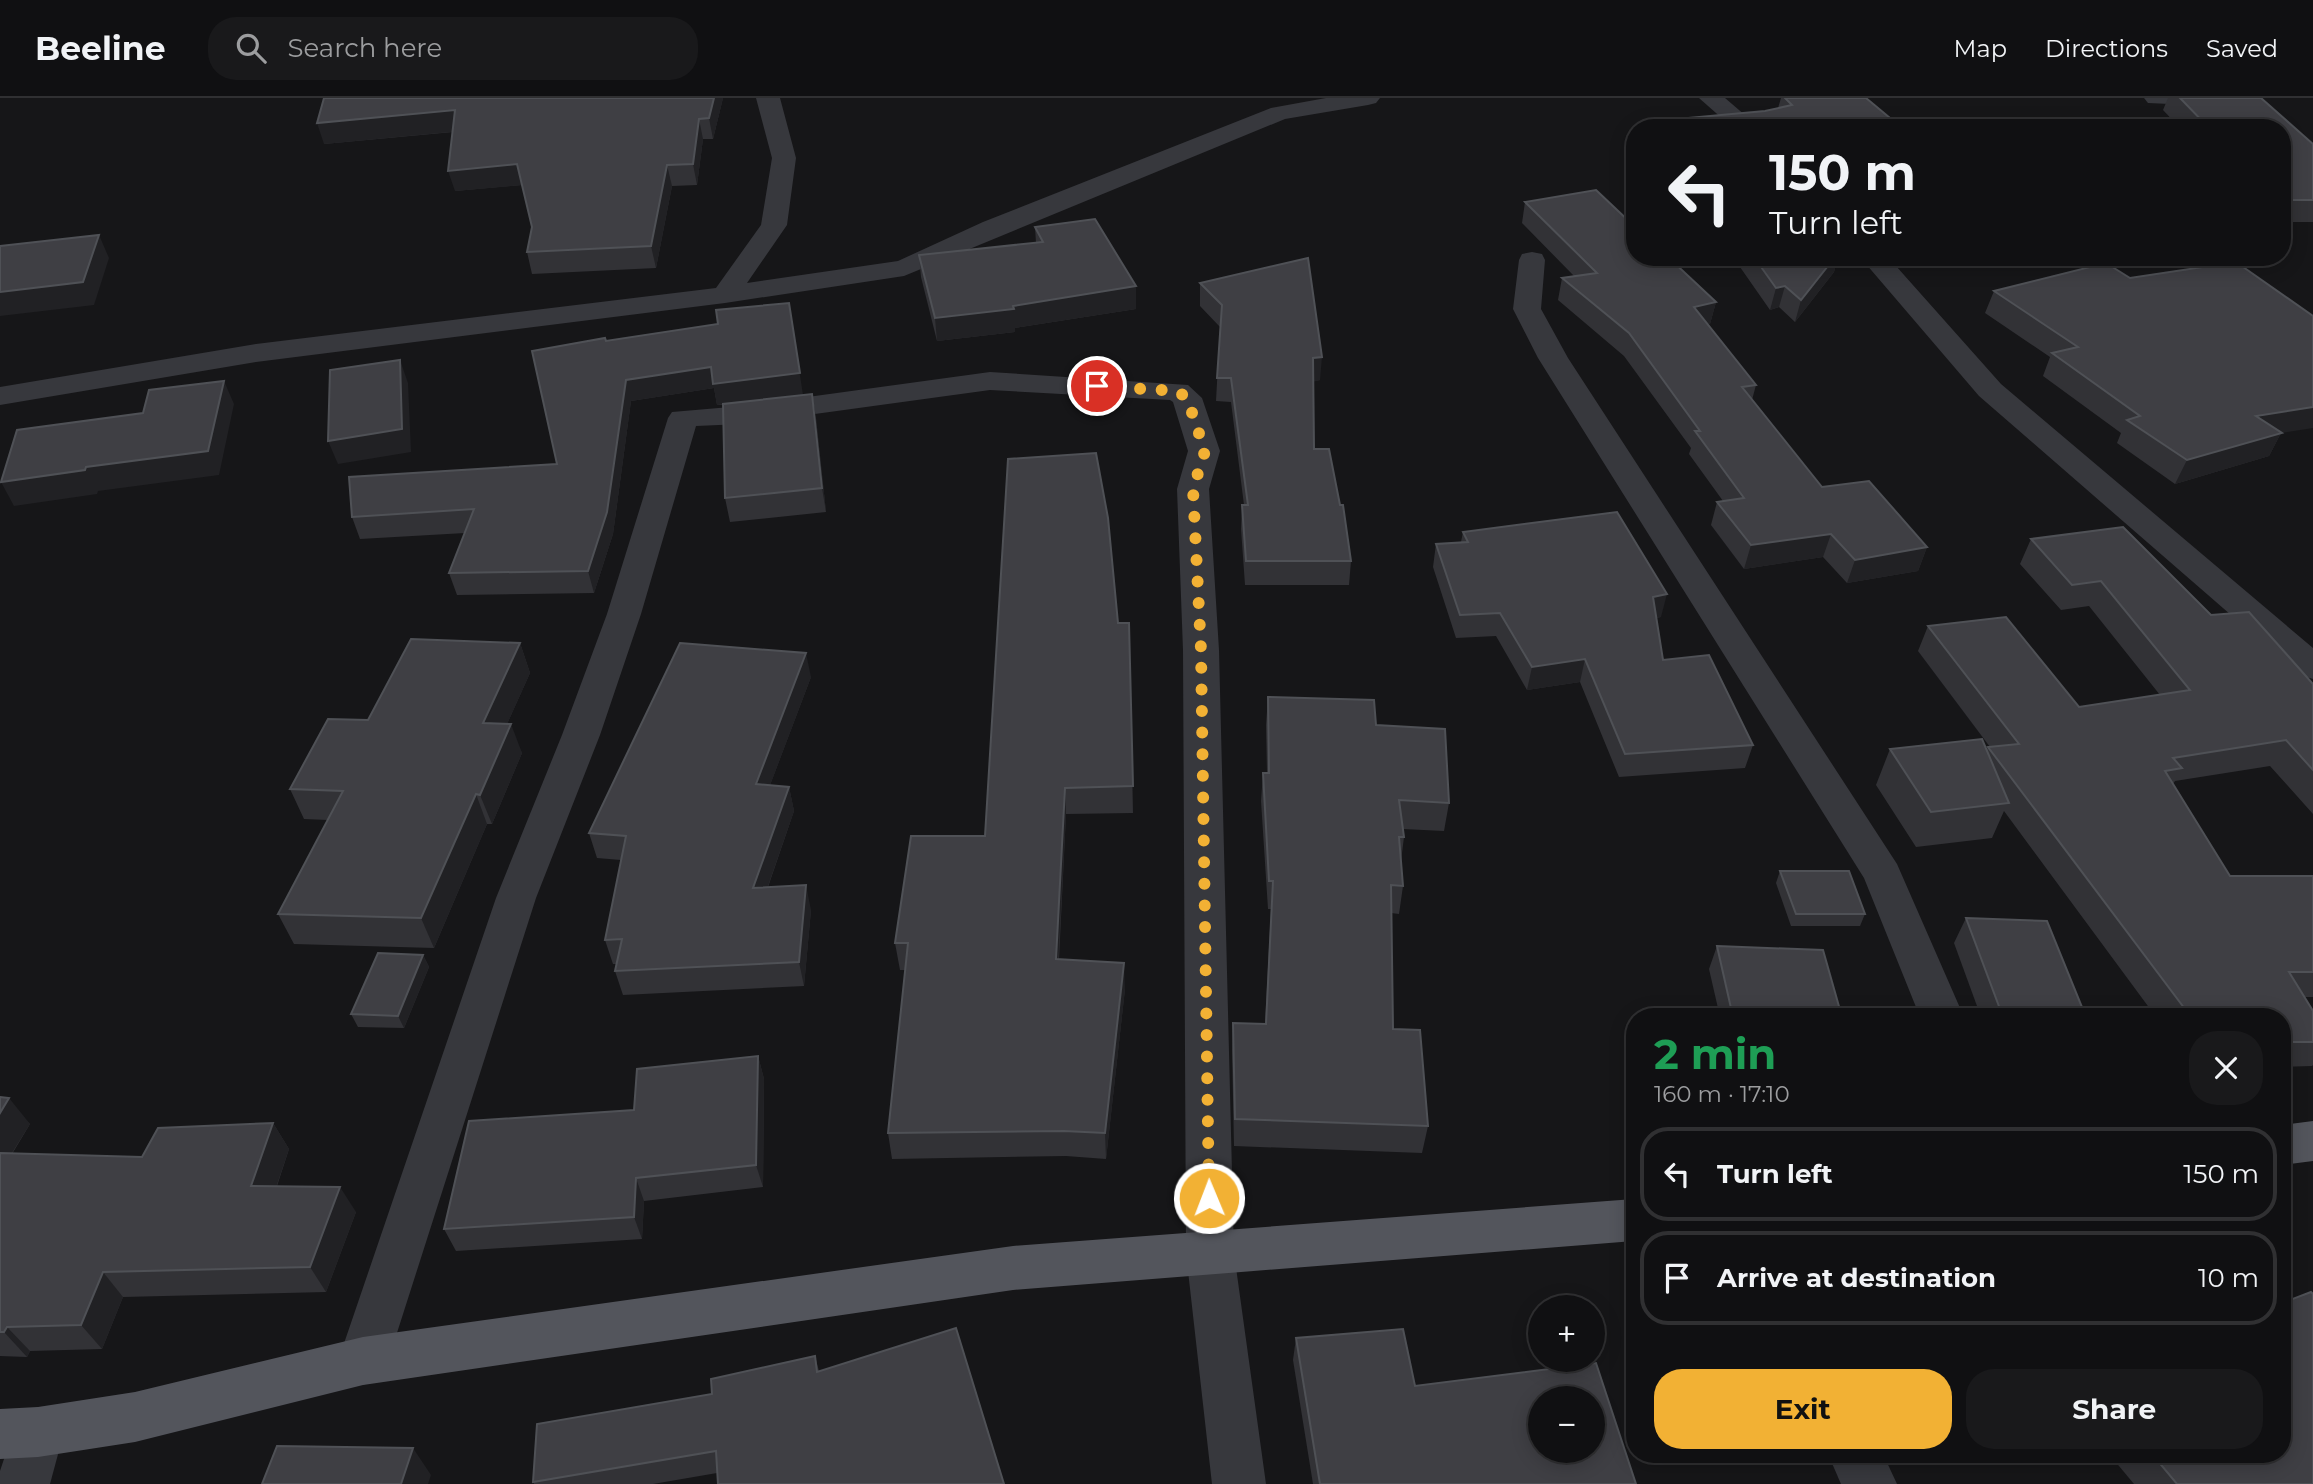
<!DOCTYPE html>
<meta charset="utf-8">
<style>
:root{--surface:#101012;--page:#19191b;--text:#f1f3f6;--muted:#9c9d9f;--line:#303032;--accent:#f2b134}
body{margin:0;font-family:Montserrat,sans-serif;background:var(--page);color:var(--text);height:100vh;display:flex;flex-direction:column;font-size:26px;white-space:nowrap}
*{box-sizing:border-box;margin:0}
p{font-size:23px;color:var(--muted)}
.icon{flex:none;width:38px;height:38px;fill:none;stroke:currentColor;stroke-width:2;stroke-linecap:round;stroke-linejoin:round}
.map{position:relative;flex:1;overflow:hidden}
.panel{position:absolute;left:1626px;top:910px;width:665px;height:455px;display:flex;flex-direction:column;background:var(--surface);border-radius:28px;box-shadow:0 4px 18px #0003,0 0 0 2px var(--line)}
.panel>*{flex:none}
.guide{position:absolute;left:1626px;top:21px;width:665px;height:147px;border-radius:28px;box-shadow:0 4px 18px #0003,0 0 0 2px var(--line);background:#101012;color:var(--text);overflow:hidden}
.tools{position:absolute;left:1528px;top:1197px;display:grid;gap:14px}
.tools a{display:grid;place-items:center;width:77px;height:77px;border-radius:50%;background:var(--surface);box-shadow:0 4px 18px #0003,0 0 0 2px var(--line);font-size:35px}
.pin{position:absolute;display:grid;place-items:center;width:60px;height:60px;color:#fff;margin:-30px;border:4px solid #fff;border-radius:50%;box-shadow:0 2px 7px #0007}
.me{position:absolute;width:77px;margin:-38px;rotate:359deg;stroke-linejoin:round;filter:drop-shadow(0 0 5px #0008)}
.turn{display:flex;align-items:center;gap:24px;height:147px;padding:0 28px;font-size:32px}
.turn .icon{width:91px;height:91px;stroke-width:2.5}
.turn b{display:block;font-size:49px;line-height:60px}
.round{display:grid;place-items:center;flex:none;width:74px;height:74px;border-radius:28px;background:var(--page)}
.headline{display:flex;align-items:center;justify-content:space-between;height:119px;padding:0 28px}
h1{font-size:42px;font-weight:700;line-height:52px;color:#1e9e55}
.action{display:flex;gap:14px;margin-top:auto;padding:14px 28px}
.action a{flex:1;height:80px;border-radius:28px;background:var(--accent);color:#111;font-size:28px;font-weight:700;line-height:80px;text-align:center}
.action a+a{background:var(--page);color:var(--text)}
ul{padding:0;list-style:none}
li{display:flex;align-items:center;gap:21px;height:94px;margin:0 14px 10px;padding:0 14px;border:4px solid var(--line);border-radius:28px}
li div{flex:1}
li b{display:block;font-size:26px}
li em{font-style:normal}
header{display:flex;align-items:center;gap:42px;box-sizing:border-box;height:98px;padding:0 35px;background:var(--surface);border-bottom:2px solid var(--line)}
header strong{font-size:33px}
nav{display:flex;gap:38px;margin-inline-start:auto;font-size:24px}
.search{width:490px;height:63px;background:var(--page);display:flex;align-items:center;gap:18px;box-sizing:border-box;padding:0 24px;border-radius:28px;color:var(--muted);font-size:26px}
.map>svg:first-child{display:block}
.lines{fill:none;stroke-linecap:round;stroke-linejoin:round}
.minor{fill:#37383d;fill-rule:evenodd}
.major{fill:#53555c;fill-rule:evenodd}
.wall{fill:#323236}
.shaded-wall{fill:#212124}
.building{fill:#3f3f44;stroke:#4f5156;stroke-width:2;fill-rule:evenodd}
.route{stroke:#f2b134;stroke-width:12;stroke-dasharray:0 21.6}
</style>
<header>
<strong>Beeline</strong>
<div class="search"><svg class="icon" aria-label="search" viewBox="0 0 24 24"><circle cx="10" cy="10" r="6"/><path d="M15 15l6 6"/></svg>Search here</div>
<nav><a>Map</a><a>Directions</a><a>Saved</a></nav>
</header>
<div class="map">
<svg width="2313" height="1386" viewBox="0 0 2313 1386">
<rect width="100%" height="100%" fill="#161618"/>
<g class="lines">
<g class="minor">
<polygon points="756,0 780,0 796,60 787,127 747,185 898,163 983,124 1271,10 1326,0 1380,0 1376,5 1368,7 1285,21 904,178 725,205 256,264 0,307 0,289 256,246 716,190 761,127 772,60"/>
<polygon points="1699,0 1725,0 1760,30 1733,30"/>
<polygon points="2144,0 2173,0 2174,1 2170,6 2148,5"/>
<polygon points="1532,154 1542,156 1545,162 1541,211 1568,260 1897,766 1964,919 1920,919 1864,780 1538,260 1513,211 1519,162 1522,156"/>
<polygon points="1860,159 1888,159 2001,286 2313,550 2313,581 2300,577 1979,298"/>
<polygon points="990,274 1188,287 1202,300 1220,353 1209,391 1219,552 1234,1155 1266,1386 1212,1386 1186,1155 1183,552 1177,391 1188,353 1173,304 1170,302 990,292 742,326 696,328 641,516 600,637 536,800 388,1263 381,1280 363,1287 345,1280 338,1263 496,800 562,637 607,516 668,320 672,314 742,308"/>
<polygon points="38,1309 57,1316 64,1334 50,1386 0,1386 0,1373 19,1316"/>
<polygon points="1828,1356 1883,1356 1897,1386 1841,1386"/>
</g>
<g class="major">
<polygon points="2313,1023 2313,1063 2282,1067 2282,1027"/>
<polygon points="1634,1101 1634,1143 1013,1192 363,1287 135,1344 38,1359 0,1361 0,1311 38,1309 135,1294 363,1239 1013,1148"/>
</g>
</g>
<g class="wall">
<polygon points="324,0 723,0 713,41 703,41 697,87 672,88 656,170 532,176 527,154 532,129 522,87 455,93 453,34 324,46"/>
<polygon points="1781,0 1866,0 1902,30 1653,30 1654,23 1765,13 1778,10"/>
<polygon points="2168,0 2261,0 2313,46 2313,124 2282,124 2282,30 2180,30 2163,12"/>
<polygon points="1525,104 1716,204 1710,226 1708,226 1756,287 1752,302 1822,389 1927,449 1918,473 1847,485 1823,459 1744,471 1711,427 1717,404 1723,403 1689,356 1691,350 1624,258 1558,202 1562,180 1574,178 1522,125"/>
<polygon points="1035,129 1136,211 1015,230 1015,234 937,243 921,179 919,157 1036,145"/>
<polygon points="1733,159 1838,159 1834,174 1795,224 1779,209 1770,212"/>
<polygon points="1200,185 1320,282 1314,283 1314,351 1351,463 1349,487 1245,487 1241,431 1242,407 1244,407 1231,304 1216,303 1220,229 1200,208"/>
<polygon points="1994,193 2281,335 2269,358 2175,386 2117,345 2121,335 2043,278 2050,259 1985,215"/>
<polygon points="606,243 803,297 816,320 826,414 730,424 725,400 723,307 717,307 714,290 631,303 613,436 594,495 457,497 449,475 465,435 360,441 352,419 557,366"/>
<polygon points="1463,434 1661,519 1656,520 1663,562 1753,647 1745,670 1619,679 1580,584 1527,592 1496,538 1456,540 1433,469 1436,446 1461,444"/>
<polygon points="2031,441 2211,517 2313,586 2313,716 2270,668 2175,683 2173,686 2230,778 2313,778 2313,899 2304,899 2313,913 2313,967 2312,968 2282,969 2282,919 2156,919 2004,713 1992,740 1916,749 1876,687 1890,651 1987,651 1988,649 1990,649 1918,553 1928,528 2079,609 2160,597 2089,508 2061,512 2020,466"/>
<polygon points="1118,525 1129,525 1133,715 1066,716 1059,861 1125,891 1106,1061 1066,1058 892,1061 888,1035 906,872 900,872 895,845 985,738"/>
<polygon points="520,545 530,575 507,626 522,655 492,726 487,726 434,850 294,846 278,816 328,722 304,721 290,691 368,622"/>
<polygon points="811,579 770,687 789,689 794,713 768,789 811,812 804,888 623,897 615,873 617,866 613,866 605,842 621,762 597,760 589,735"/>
<polygon points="1268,599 1376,627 1449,705 1444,733 1403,731 1404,739 1401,763 1403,788 1399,816 1391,815 1393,931 1428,1028 1422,1055 1234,1048 1232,953 1233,925 1265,926 1271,811 1268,811 1261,703 1263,675 1267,675 1266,627"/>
<polygon points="1780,773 1865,816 1860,828 1791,828 1776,785"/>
<polygon points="1966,820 2086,919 1981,919 1954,845"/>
<polygon points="1717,848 1842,919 1720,919 1709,871"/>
<polygon points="423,857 429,869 404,930 358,929 351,916"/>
<polygon points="758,958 764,981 763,1089 644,1103 642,1141 456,1153 444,1131 634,1012"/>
<polygon points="0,999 30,1026 12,1056 142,1059 273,1025 289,1051 277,1088 356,1114 326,1194 123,1199 102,1251 30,1253 27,1259 0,1258"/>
<polygon points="1296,1240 1415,1288 1636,1386 1313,1386 1293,1262"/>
<polygon points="815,1258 819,1273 717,1375 653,1386 534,1386 533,1384 712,1296"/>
<polygon points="1892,1356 1936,1356 1894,1361"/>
<polygon points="2109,1356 2282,1356 2313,1386 2134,1386"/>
</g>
<g class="shaded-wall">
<polygon points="714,0 723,0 713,41 709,20"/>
<polygon points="455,12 461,33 324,46 317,25"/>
<polygon points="699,21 703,41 697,87 693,66"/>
<polygon points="517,66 523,87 455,93 448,73"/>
<polygon points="667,67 672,88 656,170 651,148"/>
<polygon points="99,137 109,160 94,207 0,218 0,194"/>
<polygon points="1823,159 1838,159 1834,174 1795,224 1801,202"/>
<polygon points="1136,188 1136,211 1015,230 1015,234 937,243 935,220"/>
<polygon points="1785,188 1779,209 1770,212 1776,190"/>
<polygon points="1716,204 1710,226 1689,231 1694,209"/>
<polygon points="789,205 803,297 717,307 714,290 631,303 613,436 594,495 588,473 626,282 711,269"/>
<polygon points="1322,259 1320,282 1312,284 1313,260"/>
<polygon points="400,262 408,285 411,354 338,366 328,343"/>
<polygon points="224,283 234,306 219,377 98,393 97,396 14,408 1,384"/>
<polygon points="812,296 816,320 826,414 822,390"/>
<polygon points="2313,309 2313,330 2281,335 2269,358 2175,386 2187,362 2256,318"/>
<polygon points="1831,436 1823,459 1744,471 1751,447"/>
<polygon points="1927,449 1918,473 1847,485 1855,462"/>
<polygon points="1667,496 1661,519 1647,522 1653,499"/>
<polygon points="520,545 530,575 494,655 483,625"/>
<polygon points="806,555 811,579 761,711 756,686"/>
<polygon points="1585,561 1580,584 1527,592 1532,569"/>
<polygon points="511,626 522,655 492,726 480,697"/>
<polygon points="789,689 794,713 759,814 753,790"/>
<polygon points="1065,690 1066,716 1057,887 1056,861"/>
<polygon points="476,696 487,726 434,850 421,820"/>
<polygon points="806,787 811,812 804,888 799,864"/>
<polygon points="423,857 429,869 404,930 398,918"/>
<polygon points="1124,865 1125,891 1106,1061 1105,1035"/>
<polygon points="758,958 764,981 763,1089 756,1067"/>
<polygon points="9,1000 30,1026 0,1074 0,1015"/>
<polygon points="273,1025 289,1051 268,1113 251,1088"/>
<polygon points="636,1080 644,1103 642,1141 634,1119"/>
<polygon points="340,1089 356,1114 326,1194 310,1169"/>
<polygon points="103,1174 123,1199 102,1251 81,1227"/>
<polygon points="7,1229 30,1253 27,1259 4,1234"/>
<polygon points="413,1350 431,1377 428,1386 401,1386"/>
</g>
<g class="building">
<polygon points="324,0 714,0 709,20 699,21 693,66 667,67 651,148 527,154 532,129 517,66 448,73 455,12 317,25"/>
<polygon points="1785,0 1866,0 1902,30 1658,30 1654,23 1765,13 1792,7"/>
<polygon points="2180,0 2261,0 2313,46 2313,102 2282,102 2282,30 2209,30"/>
<polygon points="1596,92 1634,128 1634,159 1668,159 1716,204 1694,209 1756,287 1742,289 1822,389 1869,383 1927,449 1855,462 1831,436 1751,447 1717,404 1744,400 1695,333 1700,333 1629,235 1562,180 1597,175 1525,104"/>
<polygon points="1095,121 1136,188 1013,208 1014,211 935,220 919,157 1043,144 1035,129"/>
<polygon points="99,137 83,184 0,194 0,148"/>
<polygon points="1754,159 1835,159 1801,202 1785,188 1776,190"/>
<polygon points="1308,160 1322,259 1313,260 1314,351 1329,351 1340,407 1343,407 1351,463 1246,463 1242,407 1248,407 1231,280 1217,280 1222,207 1200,185"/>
<polygon points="2236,164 2313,218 2313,309 2256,318 2282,335 2187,362 2127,322 2140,318 2052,255 2078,249 1994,193 2106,165 2130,180"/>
<polygon points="789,205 800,275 713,286 711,269 626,282 607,414 588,473 449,475 474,411 352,419 349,379 557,366 532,253 605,240 606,243 718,226 716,212"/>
<polygon points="400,262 402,331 328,343 330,272"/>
<polygon points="224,283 208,353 86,369 85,372 1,384 17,332 143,315 149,292"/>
<polygon points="812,296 822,390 725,400 723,306"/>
<polygon points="1096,355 1108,420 1118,525 1129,525 1133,688 1065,690 1056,861 1124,865 1105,1035 1064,1033 888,1035 908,845 895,845 911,738 985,738 1008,361"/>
<polygon points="1617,414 1667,496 1653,499 1663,562 1709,557 1753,647 1625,656 1585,561 1532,569 1500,515 1460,517 1436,446 1468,444 1463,434"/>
<polygon points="2123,429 2211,517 2249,514 2313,586 2313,672 2286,642 2173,660 2182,670 2165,673 2230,778 2313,778 2313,874 2289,874 2313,913 2313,944 2282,944 2282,919 2191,919 1988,649 2019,646 1928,528 2006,519 2079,609 2190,592 2101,483 2072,487 2031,441"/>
<polygon points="411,541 520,545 483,625 511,626 480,697 476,696 421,820 278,816 343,693 290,691 328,621 368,622"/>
<polygon points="680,545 806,555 756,686 789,689 753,790 806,787 799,864 615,873 622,841 605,842 626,738 589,735"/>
<polygon points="1268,599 1374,602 1376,627 1445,631 1449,705 1399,702 1404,739 1399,739 1403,788 1391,787 1393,931 1420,932 1428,1028 1235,1021 1233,925 1266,926 1273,783 1269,783 1263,675 1269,675"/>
<polygon points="1982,641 2009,705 1931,714 1890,651"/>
<polygon points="1780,773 1849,773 1865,816 1796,816"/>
<polygon points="1966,820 2047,823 2086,919 2003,919"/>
<polygon points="1717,848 1823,852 1842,919 1733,919"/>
<polygon points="378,855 423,857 398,918 351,916"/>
<polygon points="758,958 756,1067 636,1080 634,1119 444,1131 469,1023 634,1012 637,971"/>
<polygon points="0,999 9,1000 0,1015"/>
<polygon points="273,1025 251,1088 340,1089 310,1169 103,1174 81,1227 7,1229 4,1234 0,1234 0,1055 142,1059 158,1030"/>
<polygon points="2311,1194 2313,1196 2313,1386 2177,1386 2152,1356 2282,1356 2282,1205"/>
<polygon points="956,1230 1004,1386 718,1386 716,1353 533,1384 537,1326 712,1296 711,1281 815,1258 817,1274"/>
<path d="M1403,1231L1415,1288L1596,1265L1636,1386H1320L1296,1240ZM1540,1300H1592V1353H1540Z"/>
<polygon points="277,1348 413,1350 401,1386 262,1386"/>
</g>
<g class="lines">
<polyline class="route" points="1097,288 1177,293 1187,300 1205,353 1193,391 1201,552 1209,1100"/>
</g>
</svg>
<div class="tools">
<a>+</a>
<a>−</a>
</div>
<div class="pin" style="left:1097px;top:288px;background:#d93025"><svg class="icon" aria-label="arrive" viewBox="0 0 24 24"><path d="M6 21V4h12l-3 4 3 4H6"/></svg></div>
<svg class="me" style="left:1209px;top:1100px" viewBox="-20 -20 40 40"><circle r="17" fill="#f2b134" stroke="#fff" stroke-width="3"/><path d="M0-11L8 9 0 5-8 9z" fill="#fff"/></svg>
<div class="guide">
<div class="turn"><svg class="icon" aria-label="left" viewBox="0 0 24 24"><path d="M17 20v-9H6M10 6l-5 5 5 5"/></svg><div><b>150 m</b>Turn left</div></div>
</div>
<section class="panel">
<div class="headline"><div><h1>2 min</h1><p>160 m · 17:10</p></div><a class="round"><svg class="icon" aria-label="close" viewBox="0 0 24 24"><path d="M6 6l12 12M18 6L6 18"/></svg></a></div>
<ul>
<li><svg class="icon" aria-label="left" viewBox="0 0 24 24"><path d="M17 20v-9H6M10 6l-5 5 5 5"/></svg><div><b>Turn left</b></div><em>150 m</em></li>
<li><svg class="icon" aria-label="arrive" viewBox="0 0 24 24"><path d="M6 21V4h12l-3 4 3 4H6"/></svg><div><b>Arrive at destination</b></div><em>10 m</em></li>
</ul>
<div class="action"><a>Exit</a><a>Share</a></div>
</section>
</div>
